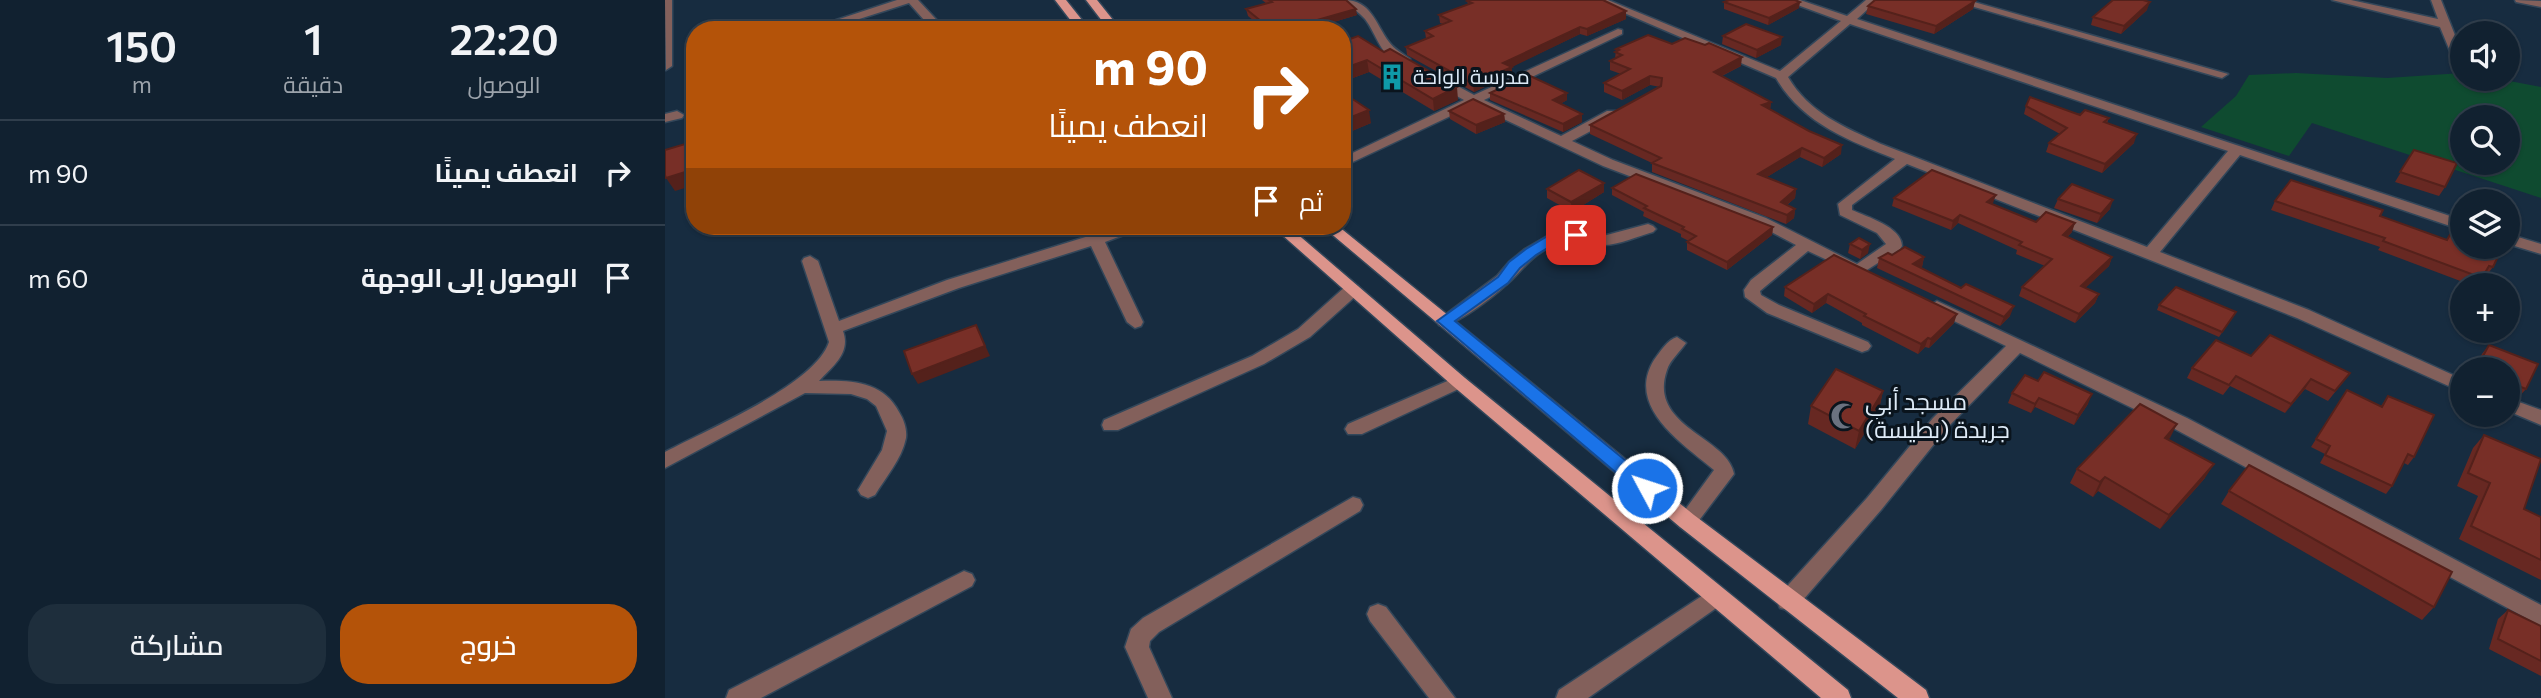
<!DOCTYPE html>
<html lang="ar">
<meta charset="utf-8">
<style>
:root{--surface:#112130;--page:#1e2e3c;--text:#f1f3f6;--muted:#9ca3ab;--line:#303e4c;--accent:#b45309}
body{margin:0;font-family:Commissioner,Cairo,sans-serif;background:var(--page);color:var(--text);direction:rtl;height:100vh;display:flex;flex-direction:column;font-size:26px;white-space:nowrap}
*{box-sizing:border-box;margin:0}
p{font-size:23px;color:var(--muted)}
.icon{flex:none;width:38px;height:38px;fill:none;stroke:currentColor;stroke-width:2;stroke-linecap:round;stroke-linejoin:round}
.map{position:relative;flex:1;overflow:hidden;direction:ltr}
.sheet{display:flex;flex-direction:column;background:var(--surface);width:665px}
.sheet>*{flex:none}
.top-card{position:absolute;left:21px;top:21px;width:665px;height:214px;border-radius:28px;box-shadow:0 2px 5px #0004,0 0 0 2px var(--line);direction:rtl;background:#b45309;color:#fff;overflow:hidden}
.controls{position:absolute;left:1785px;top:21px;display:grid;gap:14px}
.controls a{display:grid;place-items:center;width:70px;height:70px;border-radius:50%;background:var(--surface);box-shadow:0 2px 5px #0004,0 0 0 2px var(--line);font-size:35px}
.pin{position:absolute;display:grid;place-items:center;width:60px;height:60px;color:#fff;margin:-30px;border-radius:14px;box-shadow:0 4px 10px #0006}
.me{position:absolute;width:77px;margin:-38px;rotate:310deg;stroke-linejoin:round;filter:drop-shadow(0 0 5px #0008)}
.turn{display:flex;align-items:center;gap:24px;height:147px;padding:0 28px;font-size:32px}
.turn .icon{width:91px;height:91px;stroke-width:2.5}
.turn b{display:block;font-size:49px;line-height:60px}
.then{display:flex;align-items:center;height:66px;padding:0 28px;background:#0003;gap:14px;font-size:26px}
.eta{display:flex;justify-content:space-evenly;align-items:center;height:119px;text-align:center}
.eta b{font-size:42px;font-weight:600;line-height:49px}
.action{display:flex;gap:14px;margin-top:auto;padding:14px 28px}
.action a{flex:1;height:80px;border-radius:28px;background:var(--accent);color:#fff;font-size:28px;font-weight:600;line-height:80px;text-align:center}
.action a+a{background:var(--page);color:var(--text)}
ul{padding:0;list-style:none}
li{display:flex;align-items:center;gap:21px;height:105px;padding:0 28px;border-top:2px solid var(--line)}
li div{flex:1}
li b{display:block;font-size:26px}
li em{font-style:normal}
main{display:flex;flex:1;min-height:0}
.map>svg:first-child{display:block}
.green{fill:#0f4b30;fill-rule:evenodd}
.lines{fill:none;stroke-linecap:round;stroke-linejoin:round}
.minor-casing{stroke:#33475a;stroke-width:3}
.major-casing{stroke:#33475a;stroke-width:3}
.minor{fill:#83605b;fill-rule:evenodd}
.major{fill:#dc948b;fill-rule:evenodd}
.wall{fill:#672822}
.shaded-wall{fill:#54211b}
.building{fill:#782f27;stroke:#54211b;stroke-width:2}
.route{fill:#1a73e8;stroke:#114b97;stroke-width:2}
.labels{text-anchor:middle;stroke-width:6;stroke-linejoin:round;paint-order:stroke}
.far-poi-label{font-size:21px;fill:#ddeaf7;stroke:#0a141d;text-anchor:start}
.poi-label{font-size:24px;fill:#ddeaf7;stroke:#0a141d;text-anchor:start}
</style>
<main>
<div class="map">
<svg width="1876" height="698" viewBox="0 0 1876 698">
<rect width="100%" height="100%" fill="#172c40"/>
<path class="green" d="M1631,73L1722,78L1797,73V79H1834L1876,87V198L1647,123L1624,156L1536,127L1571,96L1584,75ZM1797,117H1843V163H1797Z"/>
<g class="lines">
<g class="minor-casing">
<g id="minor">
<polygon points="0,0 7,0 7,66 1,70"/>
<polygon points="232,0 253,0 281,30 268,30 244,3 160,30 141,30"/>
<path d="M679,0C706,0 710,23 724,42C729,49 738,54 745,59V65C719,68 712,34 700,19C694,12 685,7 679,0Z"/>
<path d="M929,0H943L1115,71L1176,21L1119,0H1135L1182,16L1201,0H1213L1192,19L1797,220V230L1575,155L1495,252L1644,310L1797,379V392L1632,318L1242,164L1187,205V210C1202,217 1237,227 1237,246L1235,249L1194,275L1143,251L1095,291L1096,295L1114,305L1203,342L1206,346L1203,350L1197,352L1102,313L1080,297L1079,290L1086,280L1131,245L1091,224L938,166L809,105L677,167V158L799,100L768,83V77H776L809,95L953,29L957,30V34L819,100L896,136L942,111H952V117L907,141L948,160L1101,218L1192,264L1221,244L1212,233L1175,215L1173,204L1230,159C1184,141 1137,123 1111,78ZM1185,24L1563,151L1482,247L1216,144C1179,127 1144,113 1123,77Z"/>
<polygon points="1285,0 1302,0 1563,74 1557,78 1553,77"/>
<polygon points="1667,0 1686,0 1773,19 1766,0 1776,0 1797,53 1787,56 1775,27"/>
<polygon points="1850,0 1876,1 1876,7 1851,2"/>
<polygon points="12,111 19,115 17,118 0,122 0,114"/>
<path d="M983,224L988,226L991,229L988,232C973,236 952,246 936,245C903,244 904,232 872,255C860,264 852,276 841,285C829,296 788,329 774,325L772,321L832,276L844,262L860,249L886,234L902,229L938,236Z"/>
<path d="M456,226H478L475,229L440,242L478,322L476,326L470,328L462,322L426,246L294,288L178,331C186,353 168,366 154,381C185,380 218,381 234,412C239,420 242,429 241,438C237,459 220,478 210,495L203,498L196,495L193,490L217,450L222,431L211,406L202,399L186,394L140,393L0,468V452C41,430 150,385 164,342L137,261L139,258L145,256L153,261L174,321L282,280Z"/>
<polygon points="1843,234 1876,244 1876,254 1843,244"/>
<polygon points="687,285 693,286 695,290 693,294 645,337 599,364 453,430 439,430 437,425 439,420 587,356 633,329 681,286"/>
<polygon points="1272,301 1522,418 1876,605 1876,626 1508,428 1355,353 1282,428 1216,510 1131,608 1123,610 1115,608 1112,601 1115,594 1202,498 1268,418 1341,346 1266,310 1264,306"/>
<path d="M1012,337L1021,343C1015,352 1005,360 1002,370C982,427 1063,437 1069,474L1029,527L1022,529L1015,527L1012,521L1049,470C1018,444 960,407 989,360C995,352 1002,340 1012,337Z"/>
<polygon points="794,376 800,378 803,382 800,386 697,434 683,434 680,429 683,424"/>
<polygon points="1843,398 1876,410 1876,425 1843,411"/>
<polygon points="688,497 695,499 698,505 695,511 494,632 485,641 484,647 507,698 483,698 460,647 466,629 478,618"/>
<polygon points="299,571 307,574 310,580 307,586 96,698 61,698 64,690"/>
<polygon points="1049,588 1057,590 1060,597 1057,604 923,698 891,698 894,690"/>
<polygon points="713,604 721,607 790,698 764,698 705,621 702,614 705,607"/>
</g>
</g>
<g class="major-casing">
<g id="major">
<polygon points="390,0 401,0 425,30 413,30"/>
<polygon points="421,0 432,0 456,30 444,30"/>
<polygon points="607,226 623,226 800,378 1183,690 1186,698 1156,698 788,386"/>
<polygon points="657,226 673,226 1029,515 1261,690 1264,698 1233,698 1015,527"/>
</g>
</g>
<use href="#minor" class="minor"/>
<use href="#major" class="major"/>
</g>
<g class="wall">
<polygon points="597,0 681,0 692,15 642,30 600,30 583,16 581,9 602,4"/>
<polygon points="802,1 961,11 961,19 922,36 915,34 846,67 847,74 809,92 742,55 741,47 761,39 760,31 778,24 775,23 774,15 803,4"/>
<polygon points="1310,1 1308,9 1269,34 1201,14 1203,6"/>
<polygon points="1059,2 1134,8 1103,25 1059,9"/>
<polygon points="1482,10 1456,34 1426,25 1428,17"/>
<polygon points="1058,36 1116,45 1091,58 1057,44"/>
<polygon points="677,42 719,52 793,100 769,111 704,72 677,82"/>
<polygon points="1007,44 1076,66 1057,76 1106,102 1105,109 1176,154 1157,167 1135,157 1102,177 1131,189 1130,198 1122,205 1130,209 1129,218 1121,224 987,172 987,163 925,134 925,125 995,87 985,85 957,100 939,92 939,83 956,74 945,70 945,61 950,59 951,49"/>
<polygon points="677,92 706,123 687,131 677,124"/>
<polygon points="825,93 902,93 902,100 895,104 917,122 898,132 825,100"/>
<polygon points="1361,106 1444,118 1442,123 1469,143 1437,173 1381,152 1384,143 1395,134 1359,114"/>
<polygon points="784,111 839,114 840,122 811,134 785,119"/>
<polygon points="1749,150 1780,187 1774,196 1730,182"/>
<polygon points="947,188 1108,227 1107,235 1062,270 1022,250 1022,242 1024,241 1016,237 1016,234 978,216 979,212 947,195"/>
<polygon points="882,189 939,192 907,212 882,198"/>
<polygon points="1229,198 1328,203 1327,204 1371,222 1407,232 1402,237 1447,257 1444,266 1420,288 1434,294 1430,303 1410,323 1354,296 1357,287 1380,266 1351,254 1352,250 1293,223 1286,230 1227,206"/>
<polygon points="1393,199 1445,209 1432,223 1389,208"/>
<polygon points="1610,201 1715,216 1782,240 1786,233 1828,267 1821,276 1818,275 1812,285 1806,285 1713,250 1715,247 1606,210"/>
<polygon points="1185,244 1203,253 1195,259 1183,253"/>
<polygon points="1169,255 1289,323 1264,348 1260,347 1253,354 1197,325 1197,323 1161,303 1147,313 1119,296 1120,287"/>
<polygon points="1227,255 1259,257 1257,267 1255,268 1345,316 1335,326 1212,268 1214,258"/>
<polygon points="1494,305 1571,312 1554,337 1492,310"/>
<polygon points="1824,345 1861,389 1852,399 1843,395 1843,369 1809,369 1817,354"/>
<polygon points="1586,356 1678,382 1663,401 1640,389 1620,413 1565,386 1558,395 1522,378 1527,368"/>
<polygon points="1682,390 1716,406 1723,396 1749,457 1743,465 1739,463 1727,486 1721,494 1655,463 1660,454 1646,447"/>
<polygon points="1218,391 1214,409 1190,449 1143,424 1146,406"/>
<polygon points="1347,393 1423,404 1409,425 1370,407 1366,413 1343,403"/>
<polygon points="1819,435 1859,509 1876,517 1876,580 1794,539 1813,496 1792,486 1808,448"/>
<polygon points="1505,438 1503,439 1540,478 1495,529 1433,491 1428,497 1405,483 1412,469"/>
<polygon points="1564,491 1769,607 1757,620 1556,504"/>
<polygon points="1843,610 1876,626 1876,676 1824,649 1833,619"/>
</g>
<g class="shaded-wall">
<polygon points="1310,1 1308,9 1269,34 1271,26"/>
<polygon points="1135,2 1134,8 1103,25 1104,18"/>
<polygon points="1485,2 1482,10 1456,34 1459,26"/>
<polygon points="691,9 692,15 642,30 617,30"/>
<polygon points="961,11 961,19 922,36 922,29"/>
<polygon points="915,27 915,34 839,71 838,63"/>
<polygon points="1117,37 1116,45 1091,58 1092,50"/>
<polygon points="1077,57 1076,66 1048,80 1049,72"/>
<polygon points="702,60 704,72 677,82 677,69"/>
<polygon points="847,67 847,74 809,92 808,84"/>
<polygon points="985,76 985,85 957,100 957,91"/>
<polygon points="792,87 793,100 769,111 768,99"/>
<polygon points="902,93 902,100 888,108 888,100"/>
<polygon points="1106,102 1105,111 1097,105"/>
<polygon points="704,110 706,123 687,131 684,118"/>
<polygon points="839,114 840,122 811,134 811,125"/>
<polygon points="917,114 917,122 898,132 898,124"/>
<polygon points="1472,134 1469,143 1437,173 1440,164"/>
<polygon points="1177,145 1176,154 1157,167 1159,158"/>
<polygon points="1137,148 1135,157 1092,183 1093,174"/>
<polygon points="30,169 30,185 10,191 1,178"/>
<polygon points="939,183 939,192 907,212 906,202"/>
<polygon points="1131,189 1130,198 1114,211 1116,202"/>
<polygon points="1331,195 1328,203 1320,211 1322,202"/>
<polygon points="1448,200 1445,209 1432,223 1436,214"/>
<polygon points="1130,209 1129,218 1121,224 1122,215"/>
<polygon points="1295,215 1293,223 1286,230 1288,221"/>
<polygon points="1410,223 1407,232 1395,244 1398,235"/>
<polygon points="1108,227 1107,235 1062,270 1062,262"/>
<polygon points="1205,244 1203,253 1195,259 1197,250"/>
<polygon points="1259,257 1257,267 1245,274 1248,264"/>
<polygon points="1447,257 1444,266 1413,295 1416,286"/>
<polygon points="1163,294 1161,303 1147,313 1149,304"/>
<polygon points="1434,294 1430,303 1410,323 1414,314"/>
<polygon points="1349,306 1345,316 1335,326 1339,317"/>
<polygon points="1292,314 1289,323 1264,348 1266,339"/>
<polygon points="311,325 325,356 253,384 247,374"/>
<polygon points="1263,338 1260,347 1253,354 1256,344"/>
<polygon points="1646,379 1640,389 1620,413 1626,404"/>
<polygon points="1218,391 1214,409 1190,449 1194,431"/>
<polygon points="1427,394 1423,404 1409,425 1413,415"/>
<polygon points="1374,398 1370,407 1366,413 1370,404"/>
<polygon points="1512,424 1505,438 1492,452 1500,438"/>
<polygon points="1549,464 1540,478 1495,529 1504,515"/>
<polygon points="1440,477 1433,491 1428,497 1435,482"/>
</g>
<g class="building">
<polygon points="604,0 681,0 691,9 617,30 607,30 581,9 607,2"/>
<polygon points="804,0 938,0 961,11 922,29 915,27 838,63 847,67 808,84 741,47 768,36 760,31 786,21 774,15 807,3 802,1"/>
<polygon points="1064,0 1130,0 1135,2 1104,18 1059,2"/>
<polygon points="1210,0 1305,0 1310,1 1271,26 1203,6"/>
<polygon points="1448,0 1478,0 1485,2 1459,26 1428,17"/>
<polygon points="1081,24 1117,37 1092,50 1058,36"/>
<polygon points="983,35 1007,44 1020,38 1040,45 1044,43 1077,57 1049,72 1106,102 1097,105 1144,131 1177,145 1159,158 1137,148 1093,174 1131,189 1116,202 1130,209 1122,215 987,163 996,158 925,125 996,86 997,78 985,76 957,91 939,83 965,69 945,61 957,55 950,52 954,50 951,49"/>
<polygon points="693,36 719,52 725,49 792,87 768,99 702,60 677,69 677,42"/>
<polygon points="863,75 902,93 888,100 917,114 898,124 825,93"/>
<polygon points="677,92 704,110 684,118 677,113"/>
<polygon points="1365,97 1415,115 1420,110 1444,118 1439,122 1472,134 1440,164 1384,143 1402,128 1361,106"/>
<polygon points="808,99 839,114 811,125 784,111"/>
<polygon points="30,141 30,169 1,178 0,175 0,150"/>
<polygon points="1749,150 1792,163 1780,187 1735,172"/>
<polygon points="914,170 939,183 906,202 882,189"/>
<polygon points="1267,170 1331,195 1322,202 1371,222 1381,212 1410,223 1398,235 1447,257 1416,286 1434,294 1414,314 1357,287 1387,259 1354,245 1357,242 1295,215 1288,221 1229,198"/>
<polygon points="971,174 1108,227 1062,262 1022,242 1031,236 1017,229 1019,227 979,208 982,206 947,188"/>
<polygon points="1626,180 1718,210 1715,216 1782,240 1786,233 1797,237 1797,247 1827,247 1836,250 1828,267 1824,266 1817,278 1718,241 1720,238 1610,201"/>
<polygon points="1407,184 1448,200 1436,214 1393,199"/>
<polygon points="1194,238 1205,244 1197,250 1185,244"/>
<polygon points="1240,247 1259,257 1248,264 1296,288 1301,284 1349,306 1339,317 1214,258 1223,253 1227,255"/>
<polygon points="1169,255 1292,314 1266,339 1263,338 1256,344 1199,316 1201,314 1163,294 1149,304 1120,287"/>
<polygon points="1511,287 1571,312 1557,332 1494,305"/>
<polygon points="311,325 320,346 247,374 239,351"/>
<polygon points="1605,335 1685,373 1670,391 1646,379 1626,404 1571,376 1564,385 1527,368 1551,340 1586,356"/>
<polygon points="1824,345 1873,364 1861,389 1843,382 1843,369 1811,369"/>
<polygon points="1171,369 1218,391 1194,431 1146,406"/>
<polygon points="1379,372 1427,394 1413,415 1374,398 1370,404 1347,393 1360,375 1373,381"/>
<polygon points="1682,390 1717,407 1723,396 1769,415 1749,457 1743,454 1727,486 1660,455 1665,446 1651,439"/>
<polygon points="1475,404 1512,424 1500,438 1549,464 1504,515 1440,477 1435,482 1412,469"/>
<polygon points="1819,435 1876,459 1859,509 1876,517 1876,560 1806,526 1825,483 1803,473"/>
<polygon points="1584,465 1787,572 1769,607 1564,491"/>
<polygon points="1843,610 1876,626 1876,661 1833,639"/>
</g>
<polygon class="route" points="902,230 916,232 918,235 911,239 896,240 871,255 855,268 843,283 790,321 988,483 991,488 988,493 975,493 772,321 833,277 844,262 861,249 886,234"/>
<defs>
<g id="building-bare" transform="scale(2.1)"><path d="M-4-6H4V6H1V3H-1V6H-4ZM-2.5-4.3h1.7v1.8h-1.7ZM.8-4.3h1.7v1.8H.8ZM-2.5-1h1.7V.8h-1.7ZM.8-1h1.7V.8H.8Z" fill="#0f9aa8" stroke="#0a141d" stroke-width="2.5" paint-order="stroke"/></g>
<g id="mosque-bare" transform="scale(2.1)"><path d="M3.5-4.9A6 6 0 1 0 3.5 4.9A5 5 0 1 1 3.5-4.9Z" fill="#6b7280" stroke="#0a141d" stroke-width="2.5" paint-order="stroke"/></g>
</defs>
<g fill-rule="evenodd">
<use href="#building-bare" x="727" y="77"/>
<use href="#mosque-bare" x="1179" y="416"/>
</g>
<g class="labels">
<g class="far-poi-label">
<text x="748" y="84">مدرسة الواحة</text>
</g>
<g class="poi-label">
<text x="1200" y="410">مسجد أبي<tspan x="1200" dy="28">جريدة (بطيسة)</tspan></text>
</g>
</g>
</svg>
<div class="controls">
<a><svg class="icon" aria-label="sound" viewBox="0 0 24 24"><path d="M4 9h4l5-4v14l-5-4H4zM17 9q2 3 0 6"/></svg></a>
<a><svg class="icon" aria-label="search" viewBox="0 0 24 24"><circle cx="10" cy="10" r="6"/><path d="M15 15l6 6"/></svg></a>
<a><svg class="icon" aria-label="layers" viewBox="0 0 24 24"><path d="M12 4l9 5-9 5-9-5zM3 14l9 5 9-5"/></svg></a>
<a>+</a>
<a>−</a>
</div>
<div class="pin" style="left:911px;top:235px;background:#d93025"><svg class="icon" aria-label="arrive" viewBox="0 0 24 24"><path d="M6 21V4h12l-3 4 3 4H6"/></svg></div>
<svg class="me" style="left:982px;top:488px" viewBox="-20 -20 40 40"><circle r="17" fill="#1a73e8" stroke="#fff" stroke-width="3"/><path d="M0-11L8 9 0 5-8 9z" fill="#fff"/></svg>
<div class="top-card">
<div class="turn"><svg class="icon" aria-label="right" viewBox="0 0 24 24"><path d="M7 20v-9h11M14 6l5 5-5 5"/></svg><div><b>90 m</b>انعطف يمينًا</div></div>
<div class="then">ثم<svg class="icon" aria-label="arrive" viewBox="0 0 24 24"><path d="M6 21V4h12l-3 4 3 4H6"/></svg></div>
</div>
</div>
<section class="sheet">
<div class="eta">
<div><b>22:20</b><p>الوصول</p></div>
<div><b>1</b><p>دقيقة</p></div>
<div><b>150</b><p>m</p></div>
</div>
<ul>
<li><svg class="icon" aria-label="right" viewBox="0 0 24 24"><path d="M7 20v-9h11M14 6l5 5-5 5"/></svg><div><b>انعطف يمينًا</b></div><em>90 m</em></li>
<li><svg class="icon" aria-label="arrive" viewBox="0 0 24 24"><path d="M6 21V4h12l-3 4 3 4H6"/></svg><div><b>الوصول إلى الوجهة</b></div><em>60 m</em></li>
</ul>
<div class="action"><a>خروج</a><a>مشاركة</a></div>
</section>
</main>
